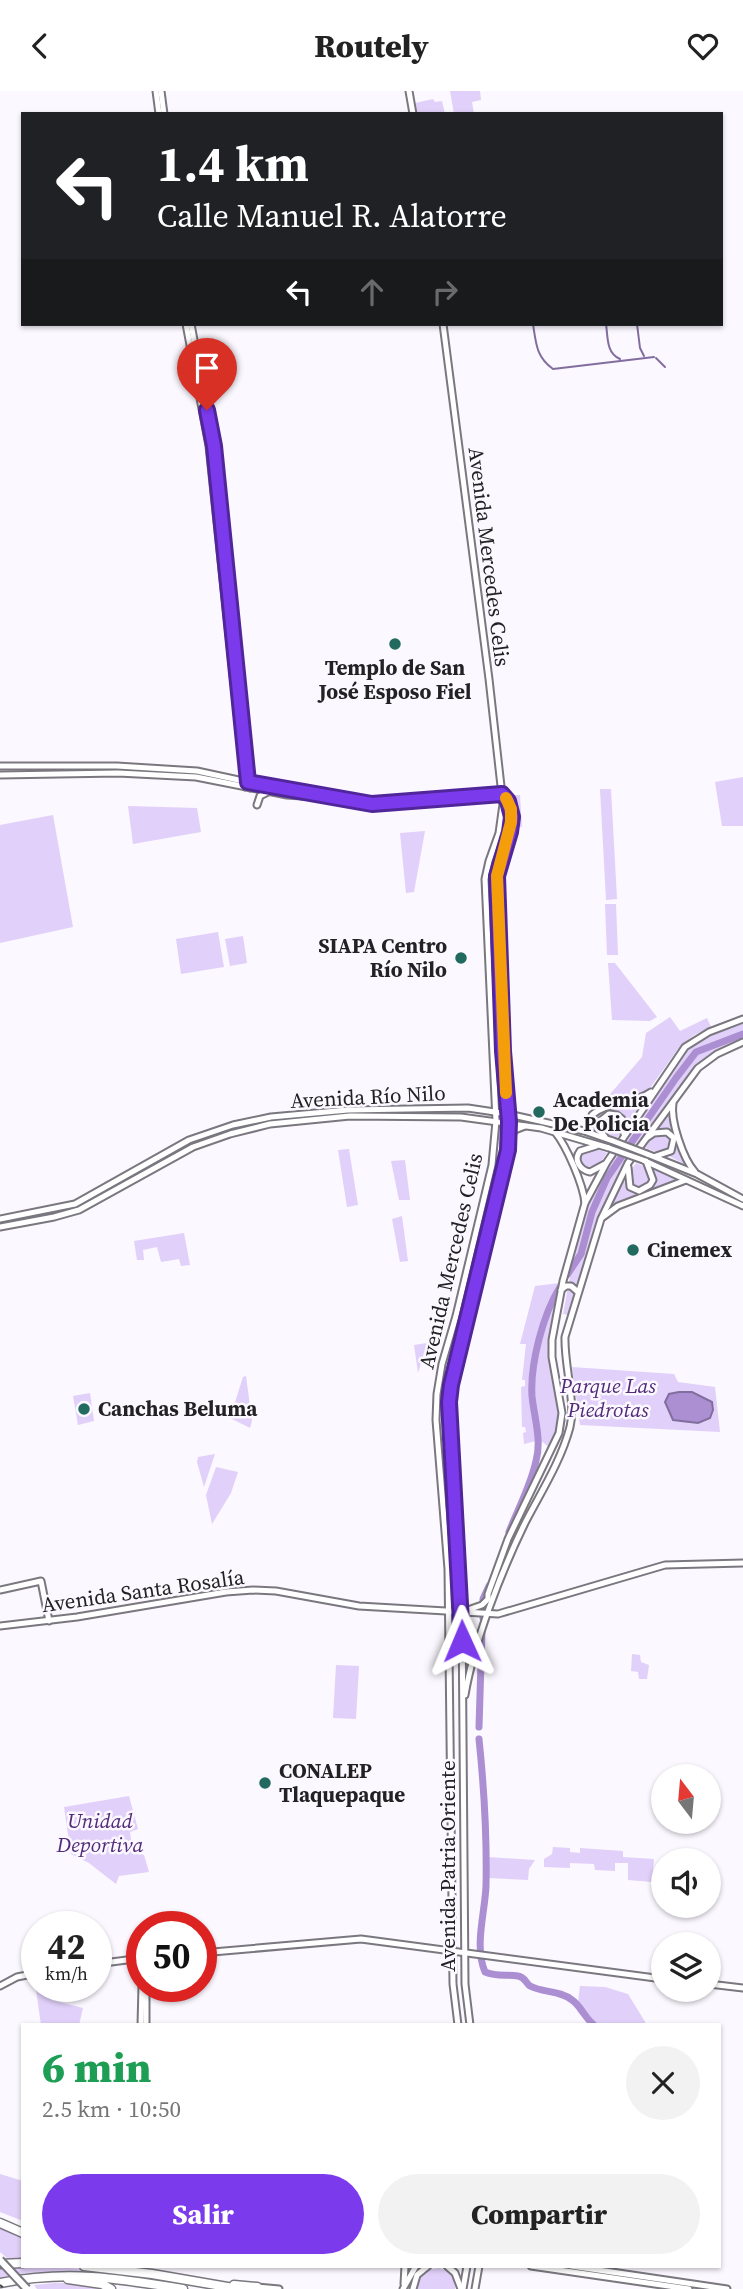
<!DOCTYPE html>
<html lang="es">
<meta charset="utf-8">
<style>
:root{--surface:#fff;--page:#f2f2f2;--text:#222;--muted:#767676;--accent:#7c3aed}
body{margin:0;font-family:"Source Serif 4",serif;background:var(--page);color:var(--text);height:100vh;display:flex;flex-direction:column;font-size:26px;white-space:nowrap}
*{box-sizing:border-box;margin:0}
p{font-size:23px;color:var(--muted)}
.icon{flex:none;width:38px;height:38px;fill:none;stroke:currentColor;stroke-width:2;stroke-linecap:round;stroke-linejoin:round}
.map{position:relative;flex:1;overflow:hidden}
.side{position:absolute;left:21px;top:1932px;width:700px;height:245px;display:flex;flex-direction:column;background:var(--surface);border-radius:0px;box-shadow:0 2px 5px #0004}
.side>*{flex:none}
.guide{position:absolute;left:21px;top:21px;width:702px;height:214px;border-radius:0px;box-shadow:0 2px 5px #0004;background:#202124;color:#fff;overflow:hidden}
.needle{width:46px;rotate:344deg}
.fabs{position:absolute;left:651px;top:1673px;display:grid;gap:14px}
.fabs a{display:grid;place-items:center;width:70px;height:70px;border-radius:50%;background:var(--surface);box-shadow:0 2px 5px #0004;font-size:35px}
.speed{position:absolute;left:21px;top:1820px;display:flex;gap:14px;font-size:35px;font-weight:700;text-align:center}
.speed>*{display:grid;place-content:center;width:91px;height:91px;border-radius:50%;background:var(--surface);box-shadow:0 2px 5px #0004;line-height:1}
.speed small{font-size:18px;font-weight:400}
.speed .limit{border:10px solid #d22;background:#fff;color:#111}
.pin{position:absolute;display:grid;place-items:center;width:60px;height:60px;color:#fff;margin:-72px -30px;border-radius:50% 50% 50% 0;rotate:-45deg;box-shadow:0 0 7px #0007}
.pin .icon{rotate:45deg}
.me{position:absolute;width:77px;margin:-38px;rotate:359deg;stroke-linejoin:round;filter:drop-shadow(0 0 5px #0008)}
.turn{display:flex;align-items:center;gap:24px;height:147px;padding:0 21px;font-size:32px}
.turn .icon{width:91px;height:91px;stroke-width:2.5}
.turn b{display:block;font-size:49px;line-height:60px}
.lanes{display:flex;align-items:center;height:66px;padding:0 21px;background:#0003;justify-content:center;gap:35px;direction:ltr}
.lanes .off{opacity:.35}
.round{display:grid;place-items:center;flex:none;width:74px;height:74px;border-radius:37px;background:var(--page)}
.head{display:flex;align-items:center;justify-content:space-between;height:119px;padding:0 21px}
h1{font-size:42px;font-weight:800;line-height:52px;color:#1e9e55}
.action{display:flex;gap:14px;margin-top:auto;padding:14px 21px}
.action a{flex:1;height:80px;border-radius:42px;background:var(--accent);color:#fff;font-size:28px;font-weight:800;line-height:80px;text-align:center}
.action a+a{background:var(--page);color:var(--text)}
header{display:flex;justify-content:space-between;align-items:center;height:91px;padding:0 21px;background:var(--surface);font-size:32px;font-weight:800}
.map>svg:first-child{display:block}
.green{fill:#e1d0f9}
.water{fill:#ab8fd2;stroke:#826e9e;stroke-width:2}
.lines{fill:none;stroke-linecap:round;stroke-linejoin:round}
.stream{stroke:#826e9e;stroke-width:2}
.river{stroke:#ab8fd2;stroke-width:7}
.secondary-casing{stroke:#7a777f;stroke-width:9}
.highway-casing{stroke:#7a777f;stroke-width:11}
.secondary{stroke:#fff;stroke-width:5}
.highway{stroke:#fff;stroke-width:8}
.rail{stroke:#3f3e41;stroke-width:2;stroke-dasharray:3.5 7;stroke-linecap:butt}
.secondary-bridge-casing{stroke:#7a777f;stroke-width:9;stroke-linecap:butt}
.primary-bridge-casing{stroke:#7a777f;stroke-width:10;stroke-linecap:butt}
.secondary-bridge{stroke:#fff;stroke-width:5}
.primary-bridge{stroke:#fff;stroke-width:6}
.route-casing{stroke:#51269a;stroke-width:18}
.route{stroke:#7c3aed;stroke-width:12}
.slow{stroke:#f59e0b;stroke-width:12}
.poi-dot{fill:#226a5f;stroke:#fbf8ff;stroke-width:2.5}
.labels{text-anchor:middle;stroke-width:5;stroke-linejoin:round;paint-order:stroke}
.street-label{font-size:21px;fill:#222124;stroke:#fbf8ff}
.poi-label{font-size:21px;font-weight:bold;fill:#222124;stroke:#fbf8ff;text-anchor:start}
.park-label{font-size:21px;font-style:italic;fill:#512a79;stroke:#fbf8ff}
</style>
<header><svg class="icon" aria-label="back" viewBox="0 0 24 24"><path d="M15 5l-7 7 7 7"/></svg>Routely<svg class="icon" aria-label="heart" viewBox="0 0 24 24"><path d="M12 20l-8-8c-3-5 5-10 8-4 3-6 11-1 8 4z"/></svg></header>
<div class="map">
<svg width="743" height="2198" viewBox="0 0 743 2198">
<rect width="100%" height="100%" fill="#fbf8ff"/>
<g class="green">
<polygon points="450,0 480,0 481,9 472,11 474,23 454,23"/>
<polygon points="433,8 435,11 442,10 445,23 417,23 415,12"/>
<polygon points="743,686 743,735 722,735 715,691"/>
<polygon points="600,698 611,698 617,808 606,809"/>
<polygon points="510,704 520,704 522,736 516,736 514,716"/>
<polygon points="128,715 197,717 201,741 133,753"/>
<polygon points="53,724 73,836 0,852 0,734"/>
<polygon points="425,740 414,801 406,802 400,742"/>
<polygon points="605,813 616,813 618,864 607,864"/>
<polygon points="218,841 224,876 181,883 176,848"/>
<polygon points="243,845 247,872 230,875 225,848"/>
<polygon points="608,872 615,872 657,926 650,930 612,929"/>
<polygon points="670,926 680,940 707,927 711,936 694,944 678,958 648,1000 623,1010 599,1016 642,966 646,942"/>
<path d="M743,931V947L713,963L696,977L639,1055L613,1097L568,1224L563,1223C571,1182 579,1126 599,1090L681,965L705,946Z"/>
<path d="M643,1008L627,1035C623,1016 606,1017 595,1030L598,1042L590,1040C586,1015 626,1014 643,1008Z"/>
<polygon points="669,1023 686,1074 669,1065 678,1054 674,1043 668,1038 657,1039"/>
<polygon points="610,1025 616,1026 621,1032 622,1039 617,1047 607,1044 601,1036 602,1030"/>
<polygon points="665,1042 672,1050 666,1059 657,1061 645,1057 653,1045"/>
<polygon points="595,1057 607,1062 599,1074 587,1076 581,1071 581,1063 583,1060"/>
<polygon points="349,1058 358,1114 347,1116 338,1059"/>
<polygon points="405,1069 410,1109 399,1109 391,1070"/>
<polygon points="636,1072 646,1076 650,1087 647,1093 638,1097 630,1093 630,1081"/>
<polygon points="653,1077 680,1088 610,1118 624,1089 627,1097 635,1102 649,1098 655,1089"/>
<polygon points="402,1125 408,1170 400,1171 392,1128"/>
<polygon points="184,1142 190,1174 181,1175 179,1168 161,1171 157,1156 143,1159 144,1169 137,1169 134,1150"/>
<path d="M560,1192C556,1214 550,1238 550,1262C551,1301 568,1316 550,1357L540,1349L524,1353L523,1342L526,1341L525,1336H522L521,1296L525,1295V1289H522L526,1253H520L535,1195Z"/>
<polygon points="427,1252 418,1282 414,1254"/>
<polygon points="572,1276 674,1283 678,1291 715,1296 720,1341 580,1334"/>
<polygon points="246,1285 252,1330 250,1337 230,1327 243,1286"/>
<polygon points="90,1302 94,1330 78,1334 73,1305"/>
<polygon points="215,1363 204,1396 197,1371 198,1366"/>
<polygon points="216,1376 238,1381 231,1402 212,1433 206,1404"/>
<polygon points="632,1563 640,1564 641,1571 649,1574 647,1588 639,1588 638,1581 631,1580"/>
<polygon points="336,1574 359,1575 356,1628 333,1627"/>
<polygon points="129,1705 138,1738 130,1741 133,1761 144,1764 149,1781 119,1785 116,1793 89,1772 71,1763 64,1716"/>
<polygon points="553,1756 570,1757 570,1761 580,1762 580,1757 623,1760 623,1766 654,1768 652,1791 628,1789 628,1772 615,1772 615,1780 595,1779 594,1773 570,1772 570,1777 544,1776 544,1768 552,1763"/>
<polygon points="488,1766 535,1769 529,1778 528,1789 488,1787"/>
<polygon points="35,1892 37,1892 37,1895 49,1895 51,1909 83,1917 79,1934 41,1934"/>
<polygon points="580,1895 605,1896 628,1903 647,1934 589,1934 577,1920"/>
<polygon points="0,2083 23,2090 23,2130 0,2121"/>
<polygon points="0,2137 23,2146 23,2168 8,2168 0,2161"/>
<polygon points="45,2175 106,2180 25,2182 0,2187 0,2177"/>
<path d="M439,2177C450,2180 455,2186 455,2198H416C418,2185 425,2178 439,2177Z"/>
<polygon points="54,2192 77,2192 104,2198 37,2198 34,2194"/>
</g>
<polygon class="water" points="679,1301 692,1301 712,1311 713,1319 710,1327 698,1332 673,1329 665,1311 669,1303"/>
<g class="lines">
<g class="stream">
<path d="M533,233C536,252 536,266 553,278L654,266"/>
<path d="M606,233C608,246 606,262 620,268"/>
<polyline points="637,233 640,257 644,265"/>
<polyline points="656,267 665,276"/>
</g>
<g class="river">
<polyline points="567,1184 581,1163 592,1121 607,1087 676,987 696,961 743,943"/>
<path d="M509,1441C518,1418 531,1394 536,1370C542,1349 534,1326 532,1305C530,1273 543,1223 560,1196"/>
<polyline points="483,1527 483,1508 489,1495"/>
<polyline points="479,1636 482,1539"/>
<path d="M479,1648C484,1696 487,1746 486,1795C485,1822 474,1855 485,1881C497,1886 506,1883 518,1885C525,1886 525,1891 530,1895C543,1902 560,1899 572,1909C581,1915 585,1927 594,1934"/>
</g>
<g class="secondary-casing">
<g id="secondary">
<polyline points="156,0 159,23"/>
<polyline points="161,0 164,23"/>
<polyline points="409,0 413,23"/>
<polyline points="186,233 209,355 245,696"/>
<polyline points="191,233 214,355 250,697"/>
<polyline points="443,233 489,588 503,713 499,742 489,770 485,788 496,1030 492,1074 456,1225 442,1273 437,1303 436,1329 448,1478 453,1893 458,1934"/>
<polyline points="0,675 117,675 197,680 248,691 372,713 502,703"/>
<polyline points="0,684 118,682 196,686 287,704 331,707"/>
<polyline points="257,714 260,705 268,701"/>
<path d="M673,1012C670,1029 683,1068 695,1081"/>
<path d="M592,1024C608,1010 633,1014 651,1001"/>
<path d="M555,1041C567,1056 583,1093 585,1112"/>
<polyline points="605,1046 599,1039 599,1031 609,1023 617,1024 622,1028 624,1043"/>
<polyline points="648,1046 654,1042 667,1041 674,1047 671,1060 656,1065"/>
<polyline points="508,1047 515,1039 525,1035"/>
<path d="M596,1055L580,1060C573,1069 580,1079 590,1081L605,1073"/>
<polyline points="647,1063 697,1083 743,1108"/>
<polyline points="643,1069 743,1115"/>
<polyline points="628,1076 630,1096 639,1100 650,1094 653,1089 646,1070"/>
<polyline points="603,1126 618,1115 686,1089"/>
<polyline points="0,1128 75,1113 189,1049 233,1034 271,1026 348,1019 468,1017 508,1023 584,1040 613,1050"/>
<polyline points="0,1136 54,1126 79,1119 193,1056 230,1043 270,1033 350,1025 461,1026 541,1037 609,1057"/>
<polyline points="561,1199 566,1195 571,1195 578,1201"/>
<polyline points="0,1499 41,1490 49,1530"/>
<polyline points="465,1520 482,1514 488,1508 488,1503 508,1448 559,1342 562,1322 552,1266 552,1249 563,1190 585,1112 607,1071 685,956 709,941 743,928"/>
<polyline points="0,1535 77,1526 226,1501 253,1499 276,1500 359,1515 498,1523 665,1474 743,1472"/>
<path d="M465,1604C474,1551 501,1481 525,1432C541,1401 561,1370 570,1336C576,1311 564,1274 565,1246L601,1128L628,1072L698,977L717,963L743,951"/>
<polyline points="201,1862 361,1848 663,1888"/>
<polyline points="96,1873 142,1867"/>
<polyline points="709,1893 743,1897"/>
<polyline points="0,1895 17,1886 37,1882"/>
<polyline points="141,1934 142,1895"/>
<polyline points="146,1934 146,1895"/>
<polyline points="470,1934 465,1893 462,1521 449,1311 451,1294 507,1059 509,1031 503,960 497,785 510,742 511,726 508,710 502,704"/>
<polyline points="447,2175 455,2182 461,2198"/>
<polyline points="531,2175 689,2198"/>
<polyline points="571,2175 727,2198"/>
<polyline points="404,2193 405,2175"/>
<polyline points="257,2196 279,2198"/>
<polyline points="403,2198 416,2175"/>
<polyline points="413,2198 417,2184 428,2175"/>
<polyline points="463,2198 467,2175"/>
<polyline points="475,2198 479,2175"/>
</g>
</g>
<g class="highway-casing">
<g id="highway">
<polyline points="0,2132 23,2142"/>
<polyline points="0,2173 23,2172"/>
<polyline points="84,2175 152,2183 239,2198"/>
<polyline points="68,2188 102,2193 111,2198"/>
<path d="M0,2192C67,2179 117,2187 183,2198"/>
<polyline points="234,2194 257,2196"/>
</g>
</g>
<use href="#secondary" class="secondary"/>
<use href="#highway" class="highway"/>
<polyline class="rail" points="0,2194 5,2198"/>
<g class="secondary-bridge-casing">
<g id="secondary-bridge">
<polyline points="613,1050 647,1063"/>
<polyline points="609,1057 643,1069"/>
</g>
</g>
<g class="primary-bridge-casing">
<polyline id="primary-bridge" points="0,2169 27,2198"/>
</g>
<use href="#secondary-bridge" class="secondary-bridge"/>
<use href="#primary-bridge" class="primary-bridge"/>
</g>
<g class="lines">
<g class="route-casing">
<polyline id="route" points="207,319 214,355 248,691 372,713 502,703 508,710 512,726 510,741 497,785 503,960 509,1031 508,1059 451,1294 449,1311 462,1550"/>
</g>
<use href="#route" class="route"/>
<polyline class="slow" points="506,707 511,718 511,731 497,785 506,1002"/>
</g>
<g class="poi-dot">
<circle cx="395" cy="553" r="7"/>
<circle cx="461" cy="867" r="7"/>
<circle cx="539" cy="1021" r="7"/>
<circle cx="633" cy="1159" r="7"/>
<circle cx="84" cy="1318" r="7"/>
<circle cx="265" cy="1692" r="7"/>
</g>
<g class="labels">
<g class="street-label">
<text transform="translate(489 466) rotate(83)" y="7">Avenida Mercedes Celis</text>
<text transform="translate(368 1006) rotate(-3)" y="7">Avenida Río Nilo</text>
<text transform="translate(451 1170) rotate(-77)" y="7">Avenida Mercedes Celis</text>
<text transform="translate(143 1500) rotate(-8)" y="7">Avenida Santa Rosalía</text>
<text transform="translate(448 1775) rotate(-90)" y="7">Avenida Patria Oriente</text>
</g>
<g class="poi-label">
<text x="395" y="584" text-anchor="middle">Templo de San<tspan x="395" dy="24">José Esposo Fiel</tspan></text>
<text x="447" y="862" text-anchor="end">SIAPA Centro<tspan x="447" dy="24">Río Nilo</tspan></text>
<text x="553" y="1016">Academia<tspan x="553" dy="24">De Policia</tspan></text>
<text x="647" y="1166">Cinemex</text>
<text x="98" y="1325">Canchas Beluma</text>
<text x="279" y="1687">CONALEP<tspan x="279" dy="24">Tlaquepaque</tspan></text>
</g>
<g class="park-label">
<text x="608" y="1302">Parque Las<tspan x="608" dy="24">Piedrotas</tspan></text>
<text x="100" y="1737">Unidad<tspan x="100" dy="24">Deportiva</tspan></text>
</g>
</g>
</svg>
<div class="fabs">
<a><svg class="needle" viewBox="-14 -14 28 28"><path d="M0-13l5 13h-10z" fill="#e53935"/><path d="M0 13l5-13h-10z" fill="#767676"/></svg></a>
<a><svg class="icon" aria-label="sound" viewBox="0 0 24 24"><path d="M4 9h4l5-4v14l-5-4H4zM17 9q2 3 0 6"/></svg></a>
<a><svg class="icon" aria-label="layers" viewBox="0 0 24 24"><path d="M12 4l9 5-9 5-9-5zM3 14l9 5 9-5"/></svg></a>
</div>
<div class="speed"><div>42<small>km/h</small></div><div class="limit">50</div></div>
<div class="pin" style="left:207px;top:319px;background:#d93025"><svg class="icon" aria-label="arrive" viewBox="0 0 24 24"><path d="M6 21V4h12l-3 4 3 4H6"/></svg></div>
<svg class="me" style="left:462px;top:1550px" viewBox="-20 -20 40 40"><path d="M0-17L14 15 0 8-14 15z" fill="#7c3aed" stroke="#fff" stroke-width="4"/></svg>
<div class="guide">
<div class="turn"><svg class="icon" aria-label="left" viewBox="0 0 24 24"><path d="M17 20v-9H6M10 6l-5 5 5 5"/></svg><div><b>1.4 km</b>Calle Manuel R. Alatorre</div></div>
<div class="lanes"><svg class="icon" aria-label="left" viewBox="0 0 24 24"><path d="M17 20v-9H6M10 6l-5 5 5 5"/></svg><svg class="icon off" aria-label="ahead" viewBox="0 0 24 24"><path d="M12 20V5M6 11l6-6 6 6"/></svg><svg class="icon off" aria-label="right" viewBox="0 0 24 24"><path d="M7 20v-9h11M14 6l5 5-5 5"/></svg></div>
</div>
<section class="side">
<div class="head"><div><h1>6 min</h1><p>2.5 km · 10:50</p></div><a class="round"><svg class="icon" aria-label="close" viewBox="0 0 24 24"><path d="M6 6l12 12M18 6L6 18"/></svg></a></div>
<div class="action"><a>Salir</a><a>Compartir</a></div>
</section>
</div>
